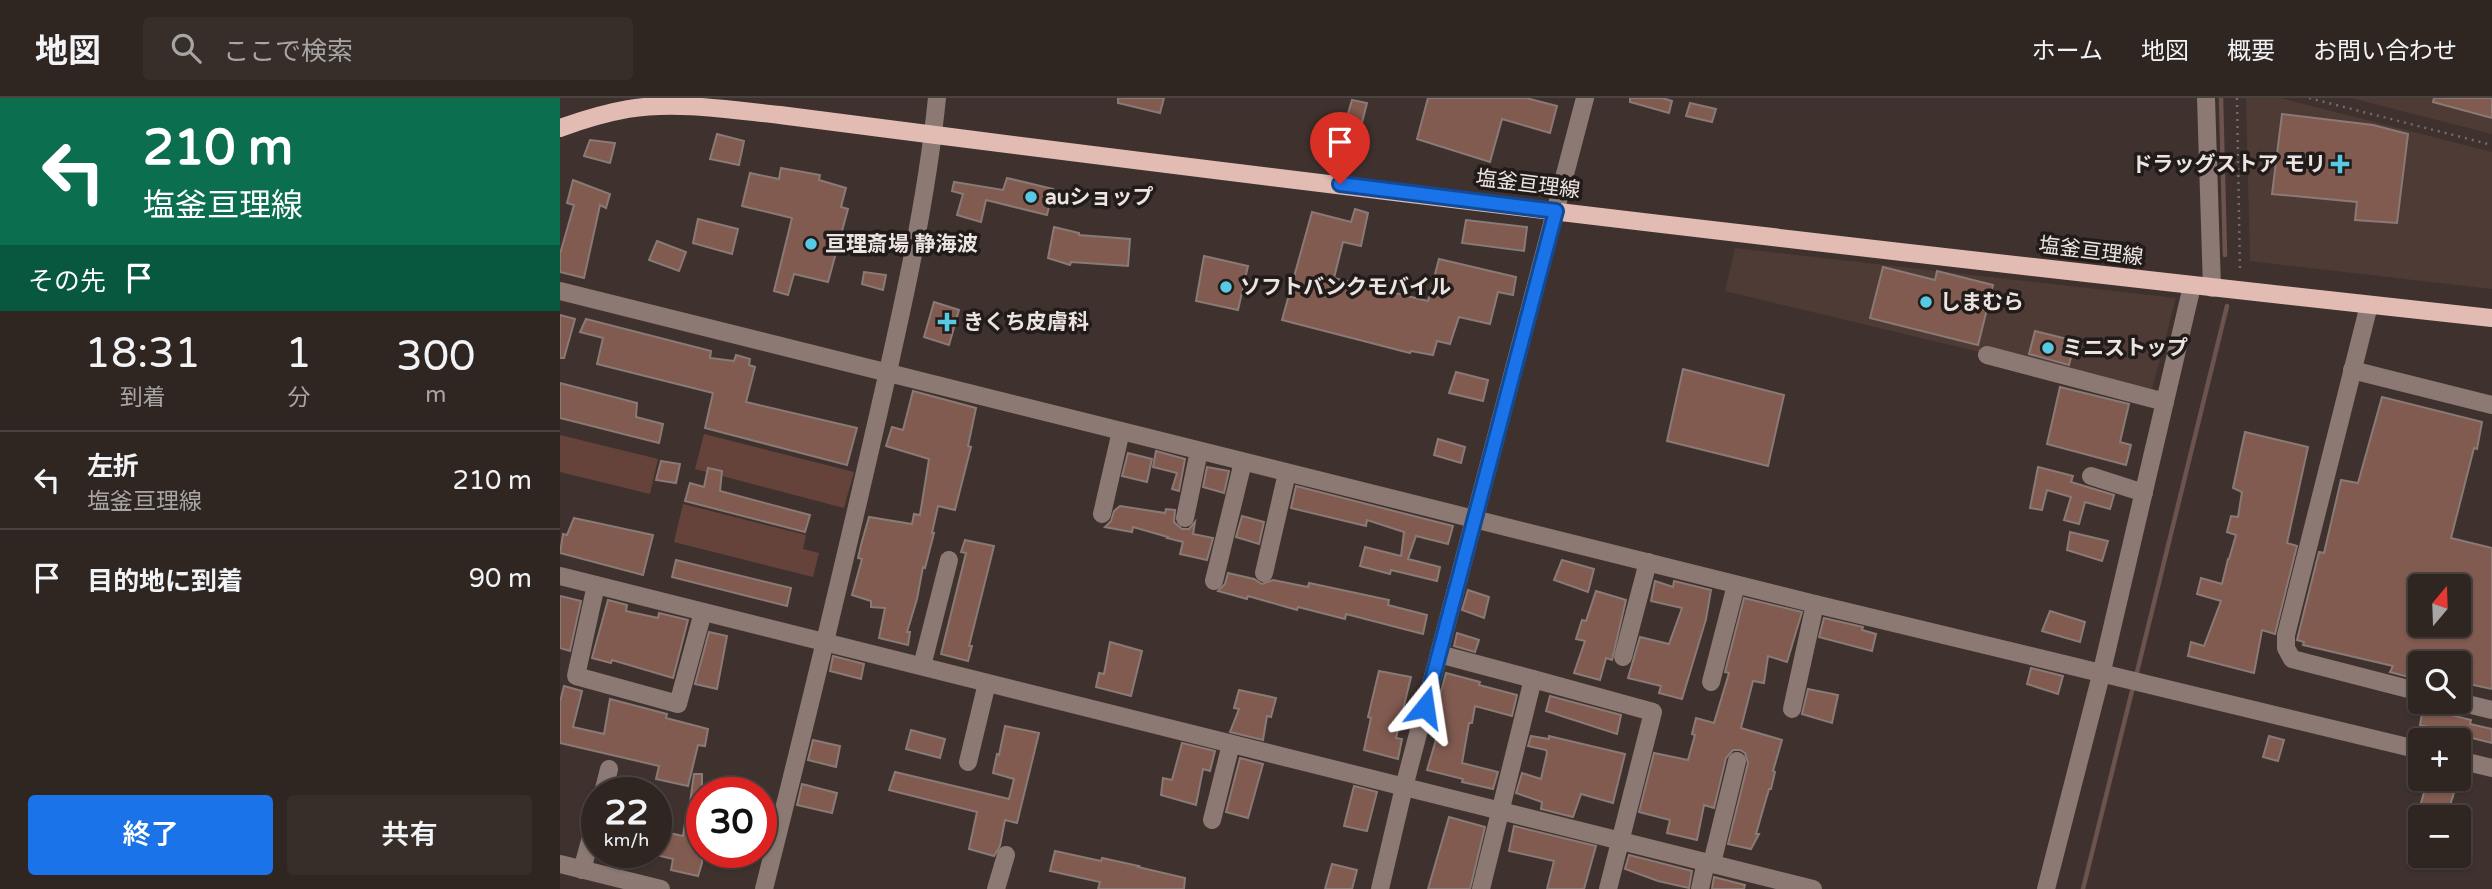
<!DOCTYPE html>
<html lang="ja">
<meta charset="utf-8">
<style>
:root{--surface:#2f2622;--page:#372e2a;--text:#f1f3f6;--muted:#a7a5a5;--line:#4a4340;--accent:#1a73e8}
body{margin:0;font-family:"Varela Round","Noto Sans JP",sans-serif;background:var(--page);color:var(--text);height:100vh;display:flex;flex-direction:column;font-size:26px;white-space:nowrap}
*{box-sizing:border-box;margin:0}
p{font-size:23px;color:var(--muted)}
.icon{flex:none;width:38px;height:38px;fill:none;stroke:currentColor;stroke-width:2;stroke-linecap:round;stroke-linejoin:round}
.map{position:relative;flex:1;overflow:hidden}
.side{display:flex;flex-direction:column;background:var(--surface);width:560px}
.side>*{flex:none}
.guide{background:#0b6e4f;color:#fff;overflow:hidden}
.needle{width:46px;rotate:19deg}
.controls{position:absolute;left:1848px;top:476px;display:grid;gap:14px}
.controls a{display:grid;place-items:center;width:63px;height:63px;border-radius:7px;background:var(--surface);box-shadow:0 2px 5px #0004,0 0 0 2px var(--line);font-size:35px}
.speed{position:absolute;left:21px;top:679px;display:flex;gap:14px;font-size:35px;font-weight:700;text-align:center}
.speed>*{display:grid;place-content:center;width:91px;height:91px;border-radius:50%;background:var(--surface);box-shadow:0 2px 5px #0004,0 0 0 2px var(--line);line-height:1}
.speed small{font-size:18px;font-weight:400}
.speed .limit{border:10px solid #d22;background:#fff;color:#111}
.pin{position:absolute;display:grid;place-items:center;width:60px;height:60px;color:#fff;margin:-72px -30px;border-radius:50% 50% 50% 0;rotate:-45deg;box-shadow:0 0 7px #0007}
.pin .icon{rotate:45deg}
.me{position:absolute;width:77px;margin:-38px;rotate:15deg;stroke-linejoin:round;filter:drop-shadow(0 0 5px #0008)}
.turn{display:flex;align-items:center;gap:24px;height:147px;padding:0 28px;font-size:32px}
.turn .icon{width:91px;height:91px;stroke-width:2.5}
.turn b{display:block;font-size:49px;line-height:60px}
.then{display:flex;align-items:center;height:66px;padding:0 28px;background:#0003;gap:14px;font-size:26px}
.eta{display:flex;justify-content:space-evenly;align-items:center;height:119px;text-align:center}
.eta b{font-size:42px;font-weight:600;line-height:49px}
.action{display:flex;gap:14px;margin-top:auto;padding:14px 28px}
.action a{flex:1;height:80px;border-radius:7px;background:var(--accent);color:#fff;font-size:28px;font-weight:600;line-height:80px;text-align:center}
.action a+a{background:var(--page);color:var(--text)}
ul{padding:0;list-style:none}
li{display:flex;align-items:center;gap:21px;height:98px;padding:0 28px;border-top:2px solid var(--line)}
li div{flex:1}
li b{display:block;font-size:26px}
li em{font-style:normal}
header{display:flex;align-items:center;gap:42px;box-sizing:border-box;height:98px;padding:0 35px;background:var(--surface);border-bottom:2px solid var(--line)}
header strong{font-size:33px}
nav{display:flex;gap:38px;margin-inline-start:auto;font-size:24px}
.search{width:490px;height:63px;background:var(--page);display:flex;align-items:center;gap:18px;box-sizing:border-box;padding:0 24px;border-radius:7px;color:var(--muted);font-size:26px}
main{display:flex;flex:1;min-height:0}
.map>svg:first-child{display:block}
.built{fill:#4e3b36}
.green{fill:#65433b}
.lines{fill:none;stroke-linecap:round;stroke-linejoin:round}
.stream{stroke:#6c534d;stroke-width:4.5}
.building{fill:#815a50;stroke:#8a7a76;stroke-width:2;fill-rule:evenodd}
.path{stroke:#766a67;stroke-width:2.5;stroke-dasharray:2 5;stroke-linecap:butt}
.minor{stroke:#8c7974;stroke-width:18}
.major{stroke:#e2bcb2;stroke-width:18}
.route-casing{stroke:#114b97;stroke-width:18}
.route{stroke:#1a73e8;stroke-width:12}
.poi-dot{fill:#57c9e2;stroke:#211b1a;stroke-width:2.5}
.labels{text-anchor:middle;stroke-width:7;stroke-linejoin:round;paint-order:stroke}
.poi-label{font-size:21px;font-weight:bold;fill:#ece4e1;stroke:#211b1a;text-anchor:start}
.street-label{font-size:21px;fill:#ece4e1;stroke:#211b1a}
</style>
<header>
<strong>地図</strong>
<div class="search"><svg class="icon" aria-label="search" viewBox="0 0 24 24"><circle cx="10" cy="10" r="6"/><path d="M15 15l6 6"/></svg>ここで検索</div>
<nav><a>ホーム</a><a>地図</a><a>概要</a><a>お問い合わせ</a></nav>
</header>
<main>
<section class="side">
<div class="guide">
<div class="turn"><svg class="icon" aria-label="left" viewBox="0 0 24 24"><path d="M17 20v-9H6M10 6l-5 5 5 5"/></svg><div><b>210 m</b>塩釜亘理線</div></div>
<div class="then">その先<svg class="icon" aria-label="arrive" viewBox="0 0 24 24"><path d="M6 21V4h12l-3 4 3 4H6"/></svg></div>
</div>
<div class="eta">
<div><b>18:31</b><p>到着</p></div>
<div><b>1</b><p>分</p></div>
<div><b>300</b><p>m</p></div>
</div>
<ul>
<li><svg class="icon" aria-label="left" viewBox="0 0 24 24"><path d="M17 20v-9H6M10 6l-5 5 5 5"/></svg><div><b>左折</b><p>塩釜亘理線</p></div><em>210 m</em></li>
<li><svg class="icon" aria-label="arrive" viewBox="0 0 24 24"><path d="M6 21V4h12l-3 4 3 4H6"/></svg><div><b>目的地に到着</b></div><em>90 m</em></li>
</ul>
<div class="action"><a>終了</a><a>共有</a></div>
</section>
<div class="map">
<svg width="1932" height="791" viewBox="0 0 1932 791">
<rect width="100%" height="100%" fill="#3f322e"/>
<g class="built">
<polygon points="1686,0 1720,0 1932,54 1932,191 1690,163"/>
<polygon points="1791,0 1932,0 1932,36"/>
<polygon points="1175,150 1438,180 1616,200 1591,295 1165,193"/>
</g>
<g class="green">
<polygon points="144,336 294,374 284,410 135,371"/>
<polygon points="0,337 98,361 90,396 0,374"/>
<polygon points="123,406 246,437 243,451 259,455 253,479 114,444"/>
</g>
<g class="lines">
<g class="stream">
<polyline points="1661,0 1665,157"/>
<polyline points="1577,574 1667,208"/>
<polyline points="1523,791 1572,593"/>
</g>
</g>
<g class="building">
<polygon points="558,0 604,0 600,15 558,5"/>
<polygon points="868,0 966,0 997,8 990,35 942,21 930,64 857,41"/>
<polygon points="1070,0 1102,0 1112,3 1109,15 1070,4"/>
<polygon points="1874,0 1932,0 1932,20 1873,4"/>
<polygon points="792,2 807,5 794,56 772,49 779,25 785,26"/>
<polygon points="1130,5 1156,11 1152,24 1126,18"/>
<polygon points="1722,16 1813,27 1848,36 1837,125 1795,122 1797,104 1712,96"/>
<polygon points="157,36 184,43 179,67 150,61"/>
<polygon points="30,42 55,45 50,65 24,58"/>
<polygon points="221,70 260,77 259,82 286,90 281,109 288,111 268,184 234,176 228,197 214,193 232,120 182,108 190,75 219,81"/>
<polygon points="447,80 493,91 487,117 426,102 421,124 397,117 403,96 392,93 394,84 443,92"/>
<polygon points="13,82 50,96 46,110 40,107 24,180 0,174 0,156 14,107 7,105"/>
<polygon points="795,111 808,115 801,148 783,144 774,180 868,203 879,161 956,179 953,197 938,194 930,226 899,219 890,246 877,243 873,257 851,253 850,255 722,222 752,114 791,124"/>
<polygon points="138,121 178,131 172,156 133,145"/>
<polygon points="906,122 967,129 964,153 902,145"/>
<polygon points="494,129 519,135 519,137 570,141 568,168 511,164 510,167 488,160"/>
<polygon points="97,143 126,154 119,173 89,162"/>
<polygon points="644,158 688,168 678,212 636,203"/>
<polygon points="1323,169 1375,182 1377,173 1433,187 1418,247 1310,220"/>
<polygon points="304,174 326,177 323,192 302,186"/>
<polygon points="374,204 399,212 389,247 364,239"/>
<polygon points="0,217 15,221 4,260 0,260"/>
<polygon points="26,221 151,253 150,260 174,263 176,257 190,261 189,267 195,269 186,304 297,330 287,367 145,330 153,295 37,266 43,240 20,234"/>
<polygon points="1475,233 1515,243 1509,267 1469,256"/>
<polygon points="1123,271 1224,297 1208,368 1107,343"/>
<polygon points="896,274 928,282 923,303 889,295"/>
<polygon points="0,285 77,305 76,319 103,326 99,345 0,320"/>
<polygon points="1500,289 1569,306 1560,344 1571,347 1566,367 1487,346"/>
<polygon points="353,293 416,310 408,348 411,349 395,412 378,408 372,435 374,435 365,470 363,469 357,501 347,534 350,534 348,547 319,540 325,510 311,509 311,503 292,497 302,461 298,460 301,447 309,419 352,426 354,416 360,417 369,361 326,348 332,329 343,332"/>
<path d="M1822,299L1922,324L1917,351L1914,350L1891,440L1932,450V591L1899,584V565H1860V582L1830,574L1833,568L1743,547L1744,544L1737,542L1759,454L1764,455L1781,382L1798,385ZM1860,488H1899V527H1860Z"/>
<polygon points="1685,334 1748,349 1727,445 1737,448 1715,536 1702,532 1694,575 1628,558 1631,544 1644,548 1661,503 1637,496 1641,480 1662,486 1668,461 1669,461 1676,437 1667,434 1671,418 1678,419 1682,394 1673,390"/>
<polygon points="878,341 905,349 901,365 874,357"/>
<polygon points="596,353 625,361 619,393 612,391 617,375 593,369"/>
<polygon points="568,355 592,361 587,384 562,378"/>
<polygon points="101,363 120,366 116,385 96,382"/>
<polygon points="647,369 669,373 664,395 643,389"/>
<polygon points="1478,369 1513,378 1511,384 1554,397 1550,411 1525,404 1519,426 1504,422 1511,399 1487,392 1482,412 1470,410"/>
<polygon points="148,370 162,373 160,393 250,417 245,434 125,403 130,385 144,389"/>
<polygon points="736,388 893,428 888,446 856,438 848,461 880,469 877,483 831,472 830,476 800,468 805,449 841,458 844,434 807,422 806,428 731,410"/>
<polygon points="560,408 605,415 606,411 615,412 614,424 622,431 629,431 635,424 633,436 653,440 647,462 620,456 623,444 607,440 608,439 573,429 572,434 545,429 551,423 554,413"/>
<polygon points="682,418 704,424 699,446 676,439"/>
<polygon points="14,420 93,437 83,477 0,455 3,436 7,437"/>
<polygon points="1510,434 1548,443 1542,463 1507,452"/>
<polygon points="405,442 434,448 409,548 412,548 408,563 381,556 406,455 401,454"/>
<polygon points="116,462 231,490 227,508 112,479"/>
<polygon points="1002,462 1034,471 1028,494 994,482"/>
<polygon points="668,475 694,481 702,486 713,482 748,489 749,485 829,502 828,507 867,517 863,536 786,516 785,521 738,509 737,512 688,498 687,501 658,493 665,486"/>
<polygon points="1095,483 1113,489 1114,483 1151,492 1146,521 1122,601 1099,595 1101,588 1068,580 1080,539 1109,546 1122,510 1091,503"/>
<polygon points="908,492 929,499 924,520 902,512"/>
<polygon points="1036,493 1066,502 1052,562 1046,560 1040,582 1014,575 1025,543 1016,541 1022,522 1026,523"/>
<polygon points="0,498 21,503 10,553 0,550"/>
<polygon points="1184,500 1242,514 1227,564 1208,558 1204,585 1193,583 1181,630 1222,642 1213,673 1215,674 1211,691 1209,691 1196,736 1199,736 1191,751 1168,746 1188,665 1185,655 1180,652 1173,652 1166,660 1154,710 1144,707 1137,742 1107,735 1110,722 1079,714 1094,655 1128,662 1135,637 1132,636 1136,620 1154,625 1169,575 1165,574"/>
<polygon points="48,502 67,507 66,513 98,520 99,515 128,522 113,580 52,562 51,565 32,560"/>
<polygon points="1490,513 1525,524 1520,544 1482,533"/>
<polygon points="1264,520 1303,529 1302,532 1316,536 1312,553 1259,539"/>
<polygon points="149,534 167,538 157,591 135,586"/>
<polygon points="897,535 919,542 915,554 894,548"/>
<polygon points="550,544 582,553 571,598 536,589 539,575 544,576"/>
<polygon points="273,558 304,566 301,581 270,573"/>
<polygon points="1471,570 1503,578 1498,596 1467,586"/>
<polygon points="819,573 851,579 836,640 842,641 838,661 804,652 811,620 808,619"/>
<polygon points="886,575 920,584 919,587 957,597 952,618 915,608 912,625 909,625 902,665 938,674 933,691 902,684 903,681 867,672 883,618 875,616"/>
<polygon points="4,588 22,593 13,629 44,636 50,601 107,616 106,620 148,631 145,648 138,647 128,688 96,681 99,668 0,645 0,604"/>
<polygon points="1248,591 1278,597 1272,625 1242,616"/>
<polygon points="679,592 716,600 711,619 707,618 703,642 670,634 679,611 674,610"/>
<polygon points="990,598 1061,617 1057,636 986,613"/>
<polygon points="1863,610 1911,622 1910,626 1932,631 1932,645 1860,627"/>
<polygon points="445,628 479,635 457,725 445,722 440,748 434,758 409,751 417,714 329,692 335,674 449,701 454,681 433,675 437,656 439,657"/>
<polygon points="351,632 385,641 380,660 346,651"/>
<polygon points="971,638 989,641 989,638 1065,656 1053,705 1021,696 1013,719 981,711 982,704 956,695 962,675 981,681 987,655 986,652 968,648"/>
<polygon points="1709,638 1724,642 1718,663 1703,659"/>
<polygon points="253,642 280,648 276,669 248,662"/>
<polygon points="622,645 655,653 650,673 643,671 636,707 601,697 603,680 612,682"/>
<polygon points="680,660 703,666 688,720 666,714"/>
<polygon points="134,676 142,676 142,765 138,778 111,772 113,761 96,757 96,732 123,738 126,719 128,719"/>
<polygon points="1867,684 1895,692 1886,719 1857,719"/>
<polygon points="242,686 277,695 272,715 237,707"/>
<polygon points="794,688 817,694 807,733 784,728"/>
<polygon points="889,719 925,729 910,791 868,791"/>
<polygon points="954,728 1036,748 1024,791 987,791 994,763 949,753"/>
<polygon points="495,753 541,763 542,760 579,768 578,769 625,780 624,791 538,791 540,784 490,773"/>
<polygon points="1069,757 1132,773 1129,790 1098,783 1065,771"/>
<polygon points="772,766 797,772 792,791 765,791"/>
<polygon points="1154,779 1185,787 1184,791 1152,791"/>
</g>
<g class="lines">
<g class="path">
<polyline points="1677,0 1680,175"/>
<polyline points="1749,0 1932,47"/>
</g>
<g class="minor">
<polyline points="1646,0 1652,190"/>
<polyline points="0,193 1255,506 1860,652"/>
<polyline points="1809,207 1726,537 1726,550 1732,561 1860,594"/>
<polyline points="1427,257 1605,304"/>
<polyline points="1792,272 1932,307"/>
<polyline points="1531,378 1584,395"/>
<polyline points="542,416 561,333"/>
<polyline points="625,420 639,353"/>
<polyline points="704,475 727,375"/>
<polyline points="0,478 1253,791"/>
<polyline points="654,483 683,364"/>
<polyline points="36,487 16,578 118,606 143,514"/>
<polyline points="879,556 973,581 921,791"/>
<polyline points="1063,559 1088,464"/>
<polyline points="362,568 389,462"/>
<polyline points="973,581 1093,614 1048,791"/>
<polyline points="1151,584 1176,487"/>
<polyline points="1899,604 1932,612"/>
<polyline points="1232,611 1255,506"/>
<polyline points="1899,662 1932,670"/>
<polyline points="408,664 427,585"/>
<polyline points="43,695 49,671"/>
<polyline points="652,722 671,646"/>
<polyline points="1152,765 1177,663"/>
<polyline points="0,766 101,791"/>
<polyline points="22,772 37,717"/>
<path d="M204,791C241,644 277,496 311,348C337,234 365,117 377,0"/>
<polyline points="436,791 446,757"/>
<polyline points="820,791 844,689 1025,0"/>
<polyline points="1140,791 1146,764"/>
<polyline points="1486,791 1541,577 1632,188"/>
</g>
<path class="major" d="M0,30C22,22 45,15 68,11C117,3 171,12 220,17C790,91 1361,158 1932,220"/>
</g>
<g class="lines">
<g class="route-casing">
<polyline id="route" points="780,86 996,113 865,609"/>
</g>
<use href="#route" class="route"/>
</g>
<g class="poi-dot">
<path d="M1776.5 55.5h7v7h7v7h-7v7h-7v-7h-7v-7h7z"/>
<circle cx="471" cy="99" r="7"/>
<circle cx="251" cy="146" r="7"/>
<circle cx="666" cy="189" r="7"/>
<circle cx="1366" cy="204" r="7"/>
<path d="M383.5 213.5h7v7h7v7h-7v7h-7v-7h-7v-7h7z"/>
<circle cx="1488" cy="250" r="7"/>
</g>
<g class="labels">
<g class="poi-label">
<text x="1766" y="73" text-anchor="end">ドラッグストア モリ</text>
<text x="485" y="106">auショップ</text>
<text x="265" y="153">亘理斎場 静海波</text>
<text x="680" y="196">ソフトバンクモバイル</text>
<text x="1380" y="211">しまむら</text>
<text x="403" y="231">きくち皮膚科</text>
<text x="1502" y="257">ミニストップ</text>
</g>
<g class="street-label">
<text transform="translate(968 86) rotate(7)" y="7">塩釜亘理線</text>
<text transform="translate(1531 153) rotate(7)" y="7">塩釜亘理線</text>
</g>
</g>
</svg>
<div class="controls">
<a><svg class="needle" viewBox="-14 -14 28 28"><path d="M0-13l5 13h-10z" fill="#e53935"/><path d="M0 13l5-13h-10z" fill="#a7a5a5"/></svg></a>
<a><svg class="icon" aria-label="search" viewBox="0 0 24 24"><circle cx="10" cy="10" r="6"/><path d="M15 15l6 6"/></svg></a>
<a>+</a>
<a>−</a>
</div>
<div class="speed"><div>22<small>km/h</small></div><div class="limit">30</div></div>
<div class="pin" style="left:780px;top:86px;background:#d93025"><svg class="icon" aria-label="arrive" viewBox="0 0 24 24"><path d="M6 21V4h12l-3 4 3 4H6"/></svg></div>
<svg class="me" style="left:865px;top:609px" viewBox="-20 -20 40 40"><path d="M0-17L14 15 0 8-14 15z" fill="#1a73e8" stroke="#fff" stroke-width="4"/></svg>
</div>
</main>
